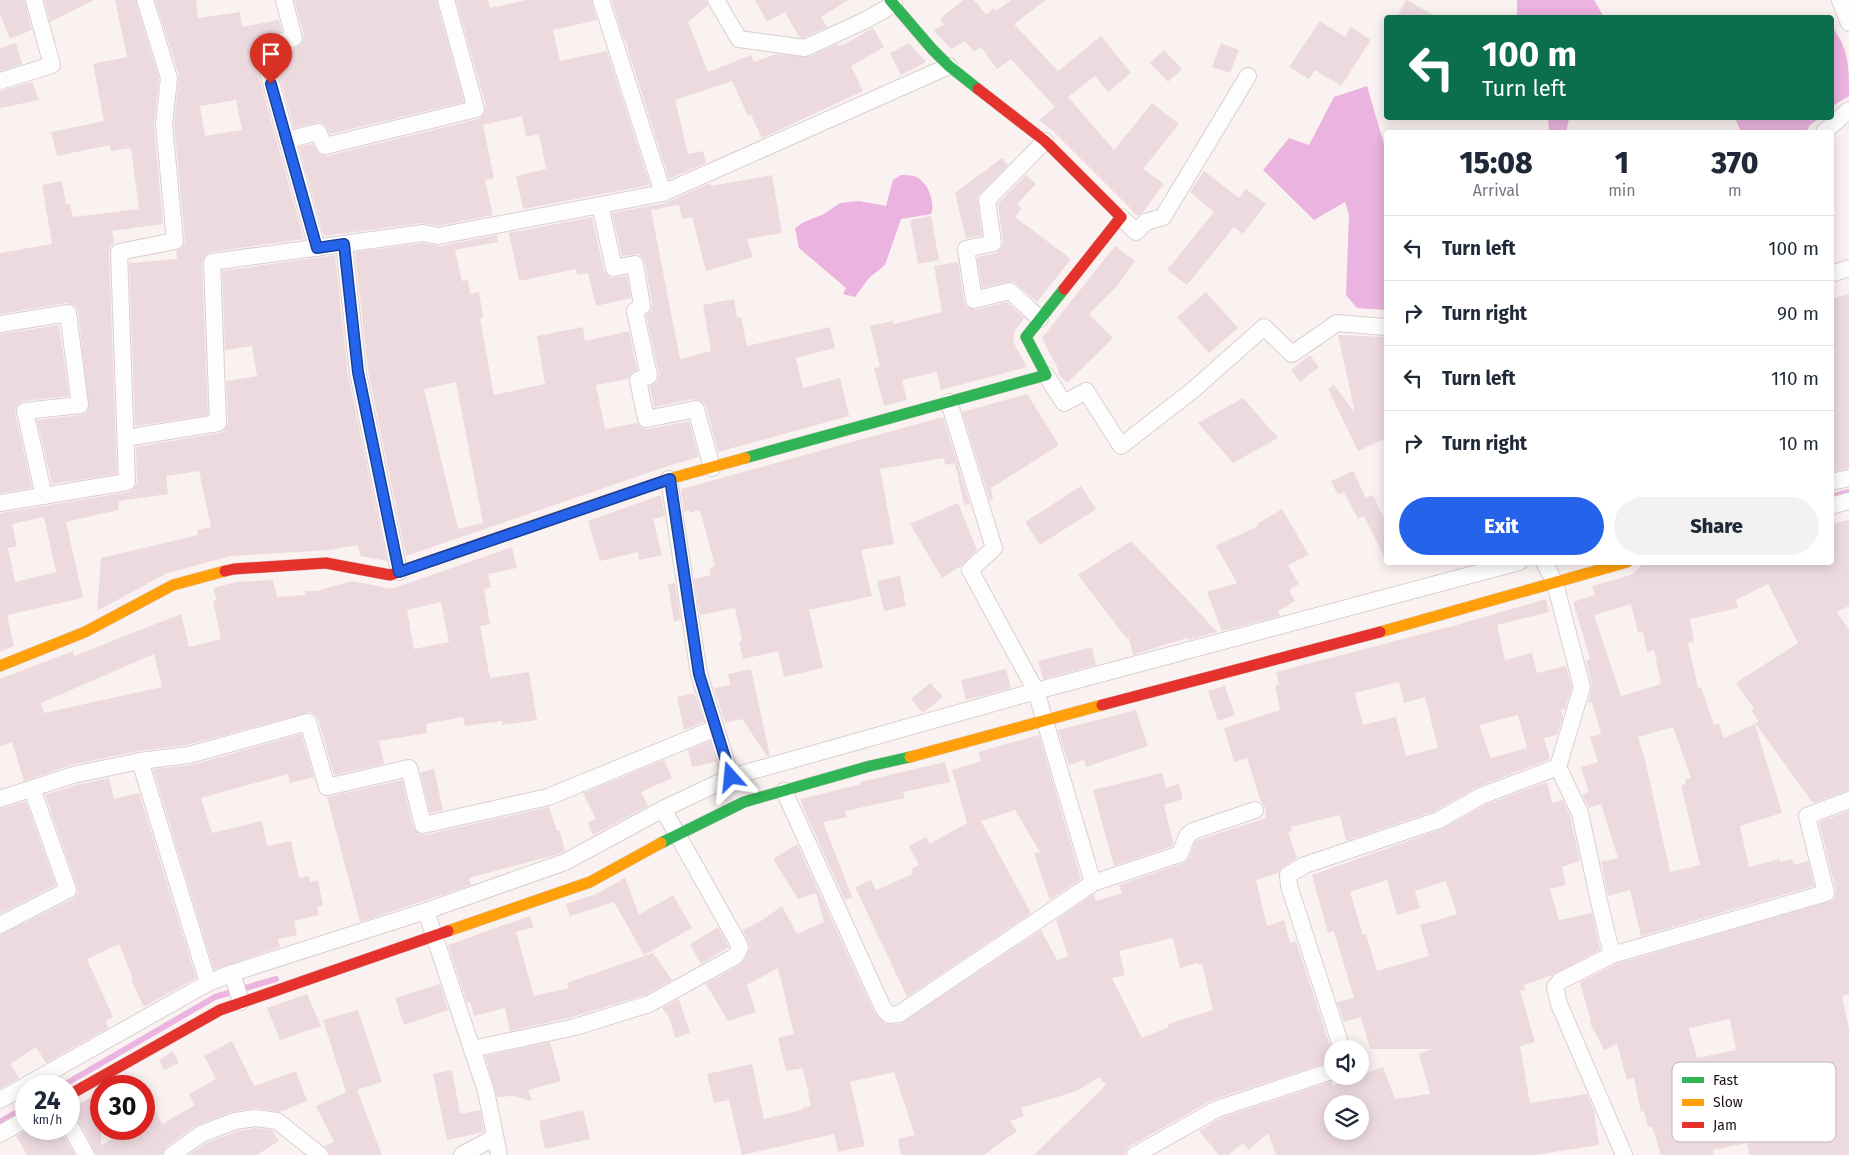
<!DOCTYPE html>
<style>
:root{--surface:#fff;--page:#f2f2f3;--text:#1f2937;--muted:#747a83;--line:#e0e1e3;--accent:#2563eb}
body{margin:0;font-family:"Fira Sans",sans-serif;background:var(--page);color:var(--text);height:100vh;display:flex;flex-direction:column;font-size:19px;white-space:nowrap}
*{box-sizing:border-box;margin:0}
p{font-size:16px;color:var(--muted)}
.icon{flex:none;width:28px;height:28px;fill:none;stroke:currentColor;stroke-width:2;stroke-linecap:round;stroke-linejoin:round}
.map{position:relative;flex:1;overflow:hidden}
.details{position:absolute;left:1384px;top:130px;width:450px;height:435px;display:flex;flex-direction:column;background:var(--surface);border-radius:5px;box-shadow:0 2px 12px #0003}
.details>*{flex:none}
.top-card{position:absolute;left:1384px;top:15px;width:450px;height:105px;border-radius:5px;box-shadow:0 2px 12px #0003;background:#0b6e4f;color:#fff;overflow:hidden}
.fabs{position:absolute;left:1324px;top:1040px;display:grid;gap:10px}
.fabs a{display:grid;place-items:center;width:45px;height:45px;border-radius:50%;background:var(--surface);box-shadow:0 2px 12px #0003;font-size:25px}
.speed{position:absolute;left:15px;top:1075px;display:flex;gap:10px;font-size:25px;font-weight:700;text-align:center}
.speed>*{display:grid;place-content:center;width:65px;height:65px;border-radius:50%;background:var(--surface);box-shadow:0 2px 12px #0003;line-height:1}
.speed small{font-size:12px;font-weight:400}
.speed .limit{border:8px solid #d22;background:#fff;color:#111}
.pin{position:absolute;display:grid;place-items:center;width:42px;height:42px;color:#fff;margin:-51px -21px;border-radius:50% 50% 50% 0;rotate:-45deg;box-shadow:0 0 5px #0007}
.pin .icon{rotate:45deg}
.me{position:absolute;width:55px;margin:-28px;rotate:342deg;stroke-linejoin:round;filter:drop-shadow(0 0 4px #0008)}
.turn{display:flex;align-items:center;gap:18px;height:105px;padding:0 15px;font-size:22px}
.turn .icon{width:65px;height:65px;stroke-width:2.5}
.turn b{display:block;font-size:35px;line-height:42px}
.eta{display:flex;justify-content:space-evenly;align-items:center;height:85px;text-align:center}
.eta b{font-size:30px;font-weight:800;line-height:35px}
.action{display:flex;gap:10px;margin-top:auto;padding:10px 15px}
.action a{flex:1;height:58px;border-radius:30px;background:var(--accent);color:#fff;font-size:20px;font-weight:800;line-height:58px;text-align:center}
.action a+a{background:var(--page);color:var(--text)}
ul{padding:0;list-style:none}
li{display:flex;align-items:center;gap:15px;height:65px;padding:0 15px;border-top:1px solid var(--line)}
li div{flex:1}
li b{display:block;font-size:19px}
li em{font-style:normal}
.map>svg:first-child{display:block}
.water{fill:#ebb3df}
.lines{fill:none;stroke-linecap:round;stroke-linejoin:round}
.stream{stroke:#ebb3df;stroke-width:6}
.building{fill:#eddadf;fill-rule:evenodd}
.street-casing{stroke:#dacfce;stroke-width:18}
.fast-casing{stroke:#dacfce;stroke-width:12}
.slow-casing{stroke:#dacfce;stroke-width:12}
.jam-casing{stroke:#dacfce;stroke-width:12}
.street{stroke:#fefdfd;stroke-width:16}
.fast{stroke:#30b455;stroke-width:11}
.slow{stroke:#ff9f0a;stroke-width:11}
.jam{stroke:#e5322d;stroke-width:11}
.route-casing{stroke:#184099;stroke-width:12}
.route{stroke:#2563eb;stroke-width:9}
.key{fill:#fff;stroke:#bcb7b7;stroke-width:1}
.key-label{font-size:14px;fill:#1e1010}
</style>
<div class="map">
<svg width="1849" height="1155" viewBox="0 0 1849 1155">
<rect width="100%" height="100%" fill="#faf2f1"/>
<g class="water">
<polygon points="1517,0 1594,0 1604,17 1519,17 1517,15"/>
<path d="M1831,26C1849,48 1849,66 1849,96L1831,107Z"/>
<polygon points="1367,86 1386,151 1386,310 1357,308 1346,295 1349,215 1345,202 1314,220 1263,170 1289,138 1309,145 1334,97"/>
<polygon points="1548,118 1574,118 1569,119 1566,132 1549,132"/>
<polygon points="1735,118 1819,118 1809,126 1807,132 1741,132"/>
<path d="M901,175C905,175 910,175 914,176C927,180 936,202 931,214L901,219L885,265L869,278L855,297L843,294L846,288L799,248L795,228L804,222L824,214L840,203L859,201L886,206L893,180Z"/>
</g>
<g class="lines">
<g class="stream">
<polyline points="1831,497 1849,492"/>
<polyline points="62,1086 215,997 276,979"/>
<polyline points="0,1122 26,1107"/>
</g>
</g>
<g class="building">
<polygon points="0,0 24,0 32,30 10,39 0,14"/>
<polygon points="44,0 94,0 50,22"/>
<polygon points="115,0 135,0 159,79 154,125 163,224 112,231 114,243 110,247 109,252 117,474 52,484 37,420 81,415 86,413 89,408 78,312 76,306 66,303 0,314 0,253 52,244 42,185 62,181 66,204 70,204 73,217 139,209 131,148 111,151 110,145 57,156 51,132 104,121 93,64 127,57"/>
<path d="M155,0H196L198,18L240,12L242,27L279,20L282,31L254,40L252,44L251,49L304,239L211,252L206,254L202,262L208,415L135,426L129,263L177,259L176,251L182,248L185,241L174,124L179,75ZM236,100L242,130L205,136L200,106Z"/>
<polygon points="294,0 436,0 464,102 330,134 324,124 320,122 294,128 273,54 297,47 303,41 304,35"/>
<polygon points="456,0 488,0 490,8 527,0 591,0 597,20 553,30 560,61 607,51 650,185 523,209 516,176 546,169 539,134 526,137 522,116 483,125 494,178 485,180 493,215 438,226 422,223 324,236 299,147 313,144 319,154 327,156 478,119 485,112 486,106"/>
<polygon points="612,0 706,0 708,5 688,22 708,72 751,55 754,62 776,54 809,57 837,44 838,46 845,44 873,28 884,47 851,66 863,91 762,138 751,115 748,116 732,81 675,100 688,154 703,151 706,163 669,179 627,47 628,46 623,37"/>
<polygon points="755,0 848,0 821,17 827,27 803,38 799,37 785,12 767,22"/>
<polygon points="963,0 974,0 986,15 994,8 996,11 1011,0 1046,0 1014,24 1058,71 1101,36 1131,73 1108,92 1095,76 1068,97 1114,150 1152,103 1179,124 1143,169 1164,184 1143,212 1138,216 1134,213 1130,208 1054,132 1039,120 1055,107 1011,59 997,69 981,47 974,52 965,41 951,49 933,30 944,25 940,19"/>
<polygon points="1406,0 1407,0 1438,18 1396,18"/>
<polygon points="1320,21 1345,37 1351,27 1371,40 1341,86 1315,70 1309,79 1289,67"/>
<polygon points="16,43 22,64 0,71 0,48"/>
<polygon points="909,43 926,62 901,75 890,53"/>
<polygon points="1221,43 1239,50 1230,73 1212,67"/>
<polygon points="1164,50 1182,69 1168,82 1150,63"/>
<polygon points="32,82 39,100 0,108 0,91"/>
<polygon points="1002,158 1008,165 977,197 982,235 966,239 955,193"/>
<polygon points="1204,171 1239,198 1246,189 1266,204 1243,234 1234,227 1187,285 1167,270 1214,212 1190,192"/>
<polygon points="772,175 782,233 747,239 753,257 706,271 692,217 682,219 679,205 651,210 680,359 711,351 703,305 734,299 737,318 741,317 747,346 830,327 835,348 796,358 803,388 840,378 849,416 718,452 706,406 703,402 694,399 654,407 650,386 657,382 659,374 646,315 651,310 652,304 645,262 642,257 638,254 622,256 612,213 665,203 711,183 711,186"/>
<polygon points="1026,175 1036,184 1017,204 1022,208 1015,217 1071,259 1037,302 1013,281 982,288 977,257 996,253 1002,247 1003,242 998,204"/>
<polygon points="931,216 939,260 918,264 910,220"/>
<polygon points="592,217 604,271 611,278 627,276 631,298 596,306 588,273 577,275 576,269 519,281 509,233"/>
<path d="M497,235L498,242L455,250L462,281L468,280L470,294L479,292L483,318L480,319L494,395L545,384L537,336L583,327L585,341L629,331L637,370L631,373L628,379L596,385L605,429L637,423L642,428L648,429L689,421L699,457L665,467L406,556L368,371L355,252L423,243L440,246ZM456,382L483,523L458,529L424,389Z"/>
<polygon points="1115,246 1135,261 1117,286 1089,314 1113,338 1067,383 1059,375 1058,369 1042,338"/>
<path d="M335,255L348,375L387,561L360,556L358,545L330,550L231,556L167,573L97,611L101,558L198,535L197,530L211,527L199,471L166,476L168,494L119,501L118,510L66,522L83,598L7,615L14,646L0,652V513L129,492L133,490L137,482L136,447L220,433L224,431L228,423L226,381L257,376L252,346L225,350L222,271ZM44,517L56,572L15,582L8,548L17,546L12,524Z"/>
<polygon points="958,262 964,302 967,307 976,310 1007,302 1024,318 1016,329 1013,336 1014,343 1027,367 941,390 937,372 902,380 907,400 884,406 874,368 880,367 870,326 893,321 894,324 942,312 934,266"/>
<polygon points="1206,292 1238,328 1209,353 1177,317"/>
<polygon points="1849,294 1849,468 1831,472 1831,299"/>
<polygon points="59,325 69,396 24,401 19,403 16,407 15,413 32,488 0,493 0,334"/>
<polygon points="1338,335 1386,337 1386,438 1358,451 1328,389 1334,385 1355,413"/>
<polygon points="1310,355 1319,367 1300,382 1291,370"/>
<polygon points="1027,394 1059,445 991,488 993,499 990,500 962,412"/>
<polygon points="1243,398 1278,438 1233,463 1198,423"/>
<polygon points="943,417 970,504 964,505 955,463 945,465 944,458 880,469 894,544 861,550 872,596 809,610 823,668 784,677 778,651 743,659 739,642 742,641 735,608 700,615 694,579 711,575 709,568 715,566 700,510 690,513 689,510 684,512 681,489"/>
<polygon points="1353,471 1366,498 1373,495 1386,523 1386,561 1364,516 1358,519 1344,492 1338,495 1331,481"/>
<polygon points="1081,486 1096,509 1040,545 1025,522"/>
<polygon points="661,495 665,516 653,519 662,555 639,560 638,552 600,561 588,521"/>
<polygon points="958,503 977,550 961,566 942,578 910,524"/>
<polygon points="1282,509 1309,555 1288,565 1299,584 1289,590 1295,601 1278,611 1280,616 1222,631 1207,592 1237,583 1216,546 1258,526 1257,524"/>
<path d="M1849,520V606L1837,612L1849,630V790L1813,803L1755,723L1759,722L1752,711L1754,709L1736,683L1798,643L1768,584L1736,600L1738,608L1690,619L1694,642L1688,643L1698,688L1701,687L1714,725L1719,724L1724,738L1755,724L1782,813L1740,826L1749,867L1780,859V862L1792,859L1794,865L1808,861L1814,886L1641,936L1630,890L1608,896L1601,862L1618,858L1601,804L1589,808L1582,794L1589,792L1581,767L1598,762L1590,737L1601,734L1592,702L1588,703L1592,685L1586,661L1590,658L1573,602L1595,595L1592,586L1631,575L1636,571L1640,566L1649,562H1831V524ZM1631,604L1638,633L1643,632L1647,652L1654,650L1661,684L1621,696L1594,615ZM1673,727L1691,778L1685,780L1686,784L1681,785L1700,865L1670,872L1645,760L1638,737Z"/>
<polygon points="1131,541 1181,593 1217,632 1188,640 1187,638 1133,655 1129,638 1127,639 1078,575"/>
<path d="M512,547L517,568L488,574L491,588L484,589L490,624L480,626L490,678L529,672L537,720L502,725V721L465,726L463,717L426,724L427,733L379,741L384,764L334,775L318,719L315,715L310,712L187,745L138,751L71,765L24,781L12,742L0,747V679L73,651L74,656L181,614L189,647L221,639L213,601L217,600L213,588L236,582L273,580L277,597L305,595V591H316L352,581L388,588H394ZM441,602L449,642L414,649L407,610ZM154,654L162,687L44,713L41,703Z"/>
<polygon points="900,576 906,606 884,611 877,581"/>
<polygon points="675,583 681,620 674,622 668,584"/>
<path d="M1546,599L1549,612L1497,625L1505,660L1532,653L1537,673L1566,666L1572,687L1565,709L1561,710L1563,717L1557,735L1544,738L1550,759L1477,787L1435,811L1346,841L1340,815L1291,827L1292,831L1288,832L1297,858L1283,867L1278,873L1256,880L1267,926L1284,920L1290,943L1296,941L1332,1052V1061L1212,1100L1130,1146L1126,1150L1125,1155H1034L1106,1085L1099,1077L1077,1091L1021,1108L1024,1116L1010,1121L1017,1131L984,1155H901L898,1139L915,1135L894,1072L850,1082L865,1146L838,1152L834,1134L742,1155L729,1100L714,1103L707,1074L752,1064L764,1119L802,1110V1108L811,1106L803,1068L786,1071L778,1038L794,1034L778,968L747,985L756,1012L728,1021L706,984L741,964L745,960L750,947L743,930L761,921L782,906L797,934L824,922L816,893L798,899L773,859L797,844L874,1012L885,1024H900L1041,930L1057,960L1068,956L1056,920L1094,894L1096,901L1122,893L1119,885L1184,863L1189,858L1195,842L1198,840L1266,818L1265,807L1261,802L1247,758L1234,762L1224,728L1280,710L1275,686L1279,685L1276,672L1453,626ZM1399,682L1404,703L1425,697L1438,748L1406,756L1396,717L1363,725L1355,693ZM1518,715L1527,748L1491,758L1479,725ZM1173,938L1180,968L1197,963L1198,965L1202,964L1213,1010L1168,1024L1169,1027L1142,1038L1112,978L1125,975L1119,951Z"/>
<polygon points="1092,647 1096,665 1043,679 1038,661"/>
<polygon points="751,669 770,756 767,756 742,719 725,723 714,688 730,685 728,674"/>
<polygon points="1006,669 1011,688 966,700 961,680"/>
<polygon points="930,683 943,697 923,713 911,699"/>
<polygon points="1225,686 1235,715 1218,721 1208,691"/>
<polygon points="694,693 704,722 684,730 677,697"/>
<polygon points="1136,710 1148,746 1086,767 1084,760 1069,765 1058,730"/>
<polygon points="301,734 314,777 290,783 288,774 201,798 212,833 262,821 267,846 291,841 299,878 309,876 310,882 318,880 323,906 317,907 319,915 294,921 297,935 278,939 280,947 214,970 153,769 192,765"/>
<polygon points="1039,735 1081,879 1050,900 1034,853 1040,852 1015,810 981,821 1031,913 907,997 855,887 871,880 876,890 913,874 911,869 919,865 909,846 926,837 930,844 967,823 952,770 981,761 978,752"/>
<polygon points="710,741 716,762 692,767 688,750"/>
<polygon points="664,760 672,778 641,792 648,806 593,835 588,823 596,819 583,793"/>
<polygon points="945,762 950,782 903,792 905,798 845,811 847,817 823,822 852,897 845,900 804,810 801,799 861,784 860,782 873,779"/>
<polygon points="434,769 443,810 430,813 420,772"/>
<polygon points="1162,773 1166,788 1179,784 1183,799 1164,805 1173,843 1172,846 1114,866 1093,790"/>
<polygon points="109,778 114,799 139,793 196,978 144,1007 131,980 133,979 119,944 87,959 113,1017 106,1021 108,1028 46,1063 36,1047 10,1064 19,1078 0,1089 0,935 73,899 78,892 77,887 45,795 76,785"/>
<polygon points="402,780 413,827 420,834 425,835 549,807 557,831 560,831 565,851 555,855 469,878 471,885 360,922 327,797"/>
<path d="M1547,782L1552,803L1563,800L1570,816L1580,861L1562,867L1566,885L1550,889L1559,920L1592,913L1600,950L1552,975L1524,985L1526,990L1520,991L1535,1042L1520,1046L1530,1103L1587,1094L1594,1111L1599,1145L1534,1155H1276L1268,1133L1249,1150L1243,1143L1228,1155H1219L1199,1131L1221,1118L1332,1081V1086L1383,1067L1395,1099L1430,1094L1419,1054L1432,1049H1370L1361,1017L1344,1022L1337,1002L1354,998L1334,931L1328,933L1312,875L1442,829L1485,805ZM1387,880L1397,915L1420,908L1415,891L1446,881L1457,914L1420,925L1429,956L1377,971L1366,934L1363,935L1350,892ZM1332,1104H1360V1131H1332Z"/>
<polygon points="26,801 56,885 0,914 0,809"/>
<path d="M1849,811V994L1842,996L1849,1029V1155H1749L1747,1143L1713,1150V1155H1661L1652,1126L1648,1127L1644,1111L1641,1112L1634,1078L1627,1080L1617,1044L1604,1050L1590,1023L1591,1022L1580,982L1616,964L1833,900L1835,896L1836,891L1819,822ZM1730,1019L1736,1050L1697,1058L1689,1028Z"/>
<polygon points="625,878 639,915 673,895 692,928 644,955 614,902 570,916 566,904 596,894"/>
<polygon points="530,916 534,927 516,932 534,996 569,988 567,983 653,953 672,980 645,995 572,1017 510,1031 505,1008 474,1016 470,1002 467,1003 448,945"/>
<polygon points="718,927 729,947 701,964 690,944"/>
<polygon points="440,984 448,1010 404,1025 395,998"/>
<polygon points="307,994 321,1026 280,1040 267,1008"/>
<polygon points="679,999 690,1033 675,1038 669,1017 662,1008"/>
<polygon points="358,1010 382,1082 357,1090 382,1155 330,1155 329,1151 324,1146 334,1142 316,1106 346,1092 323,1020"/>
<polygon points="232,1041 254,1086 296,1071 307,1101 280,1112 256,1108 231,1112 195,1126 166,1147 162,1155 96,1155 78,1119 74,1115 69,1114 69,1108 75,1106 96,1095 101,1102 101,1146 126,1129 144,1129 144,1086 162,1124 195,1105 189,1094 216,1079 204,1056"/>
<polygon points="550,1042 561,1081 528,1090 532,1101 513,1096 497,1097 485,1056"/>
<polygon points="173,1051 179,1063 164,1070 159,1060"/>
<polygon points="452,1070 460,1114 480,1110 484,1132 447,1140 433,1074"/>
<polygon points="583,1110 590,1139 545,1149 539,1121"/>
<polygon points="255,1128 272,1130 279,1141 257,1155 189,1155 206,1143 238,1131"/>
<polygon points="29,1129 60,1129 75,1155 27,1155 16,1136"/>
</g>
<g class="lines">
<g class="street-casing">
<g id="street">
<polyline points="284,0 294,38 261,47 287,140"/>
<polyline points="716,0 739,39 805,48 866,20 894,4"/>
<polyline points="1840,0 1849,23"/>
<polyline points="0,81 52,65 34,0"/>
<polyline points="1824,132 1849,110"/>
<polyline points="663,193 949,66"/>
<polyline points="600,205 614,268 635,264 642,306 635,311 649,376 638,380 646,419 696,409 712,468"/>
<polyline points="1121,217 1136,232 1146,222 1163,217 1248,76"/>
<polyline points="344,244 358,373 399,572"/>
<polyline points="317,248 287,140 318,132 325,146 476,109 446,0"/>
<polyline points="1831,274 1849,268"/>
<polyline points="1040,319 1010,291 974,300 966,249 993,243 987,200 1045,141"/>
<polyline points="0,324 68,313 80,405 25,411 44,496"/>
<polyline points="1046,375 1064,403 1086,391 1121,446 1193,390 1264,327 1292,354 1337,323 1386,327"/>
<polyline points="126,438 218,423 212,262 423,233 438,236 663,193 601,0"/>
<polyline points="669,479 699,674 731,777"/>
<polyline points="1831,482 1849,478"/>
<polyline points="0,503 127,482 119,252 175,241 164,124 169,78 145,0"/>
<polyline points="1831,506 1849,501"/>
<polyline points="1544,562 1555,583 1582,687 1558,767 1580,813 1598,897 1612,955 1826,893 1807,816 1849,800"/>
<polyline points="140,761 208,983"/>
<polyline points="784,791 883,1008 889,1015 899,1014 1093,883 1036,691 970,570 994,548 949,402"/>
<polyline points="0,799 73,775 140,761 189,755 308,722 327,787 409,768 423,825 548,797 716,728"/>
<polyline points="1093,883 1180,854 1187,836 1193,831 1255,810"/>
<polyline points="426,911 486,1091 499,1155"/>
<polyline points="0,925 68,890 32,789"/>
<polyline points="1612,955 1560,981 1555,987 1559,1004 1624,1155"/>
<polyline points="232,973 241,1002"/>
<polyline points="472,1049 575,1027 649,1004 736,956 740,947 736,939 663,809"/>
<polyline points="1342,1049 1289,886 1288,875 1305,865 1439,820 1481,796 1558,767"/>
<polyline points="0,1100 208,983 232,973 426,911 565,862 663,809 731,777 1036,691 1519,562"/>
<polyline points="69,1124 86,1155"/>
<polyline points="0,1134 26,1119"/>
<polyline points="172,1155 201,1134 235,1121 255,1118 277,1121 320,1155"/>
<polyline points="462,1155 495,1137"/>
<polyline points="1135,1155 1217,1109 1332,1071"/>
</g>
</g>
<g class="fast-casing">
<g id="fast">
<polyline points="890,0 932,49 949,66 978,89"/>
<polyline points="745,458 1046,375 1026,337 1064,289"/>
<polyline points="661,843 744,802 870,766 910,757"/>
</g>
</g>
<g class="slow-casing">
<g id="slow">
<polyline points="511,533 669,479 745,458"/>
<polyline points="1380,632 1627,562"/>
<polyline points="0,666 85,632 173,585 225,571"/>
<polyline points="910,757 1102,705"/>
<polyline points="448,931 590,882 661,843"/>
</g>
</g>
<g class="jam-casing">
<g id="jam">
<polyline points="978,89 1045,141 1121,217 1064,289"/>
<polyline points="225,571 234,569 326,563 390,575 511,533"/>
<polyline points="1102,705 1380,632"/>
<polyline points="69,1095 220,1010 448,931"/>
</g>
</g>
<use href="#street" class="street"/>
<use href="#fast" class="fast"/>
<use href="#slow" class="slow"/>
<use href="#jam" class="jam"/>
</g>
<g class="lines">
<g class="route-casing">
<polyline id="route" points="271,84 317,248 344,244 358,372 399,572 670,479 699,674 731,777"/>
</g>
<use href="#route" class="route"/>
</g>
<rect x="1672" y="1062" width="164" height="80" rx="8" class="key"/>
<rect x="1682" y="1077" width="22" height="6" fill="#30b455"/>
<rect x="1682" y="1099" width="22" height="7" fill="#ff9f0a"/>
<rect x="1682" y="1122" width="22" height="6" fill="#e5322d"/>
<g class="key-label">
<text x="1713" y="1085">Fast</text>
<text x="1713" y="1107">Slow</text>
<text x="1713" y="1130">Jam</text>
</g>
</svg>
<div class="fabs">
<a><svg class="icon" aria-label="sound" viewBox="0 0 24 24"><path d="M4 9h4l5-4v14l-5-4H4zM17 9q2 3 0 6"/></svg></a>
<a><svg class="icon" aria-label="layers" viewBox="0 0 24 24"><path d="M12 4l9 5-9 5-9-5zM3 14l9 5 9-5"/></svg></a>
</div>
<div class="speed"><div>24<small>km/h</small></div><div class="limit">30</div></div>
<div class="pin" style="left:271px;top:84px;background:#d93025"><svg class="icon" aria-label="arrive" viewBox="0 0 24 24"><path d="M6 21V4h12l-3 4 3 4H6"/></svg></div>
<svg class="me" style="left:731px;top:777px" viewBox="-20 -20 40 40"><path d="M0-17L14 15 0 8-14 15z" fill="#2563eb" stroke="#fff" stroke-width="4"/></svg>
<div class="top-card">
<div class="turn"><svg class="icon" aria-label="left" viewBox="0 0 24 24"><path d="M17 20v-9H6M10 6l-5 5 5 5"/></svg><div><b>100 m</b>Turn left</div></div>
</div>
<section class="details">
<div class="eta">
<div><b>15:08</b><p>Arrival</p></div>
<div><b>1</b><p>min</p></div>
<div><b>370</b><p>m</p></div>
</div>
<ul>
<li><svg class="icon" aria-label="left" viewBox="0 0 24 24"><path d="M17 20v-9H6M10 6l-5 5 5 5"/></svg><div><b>Turn left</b></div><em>100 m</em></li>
<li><svg class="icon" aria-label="right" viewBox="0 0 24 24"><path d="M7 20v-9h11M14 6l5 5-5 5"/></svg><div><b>Turn right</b></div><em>90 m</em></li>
<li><svg class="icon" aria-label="left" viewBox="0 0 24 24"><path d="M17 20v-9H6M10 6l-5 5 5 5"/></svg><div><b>Turn left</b></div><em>110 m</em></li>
<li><svg class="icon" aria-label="right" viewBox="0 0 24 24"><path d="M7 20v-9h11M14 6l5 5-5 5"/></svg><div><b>Turn right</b></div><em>10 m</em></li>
</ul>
<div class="action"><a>Exit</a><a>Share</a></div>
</section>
</div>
